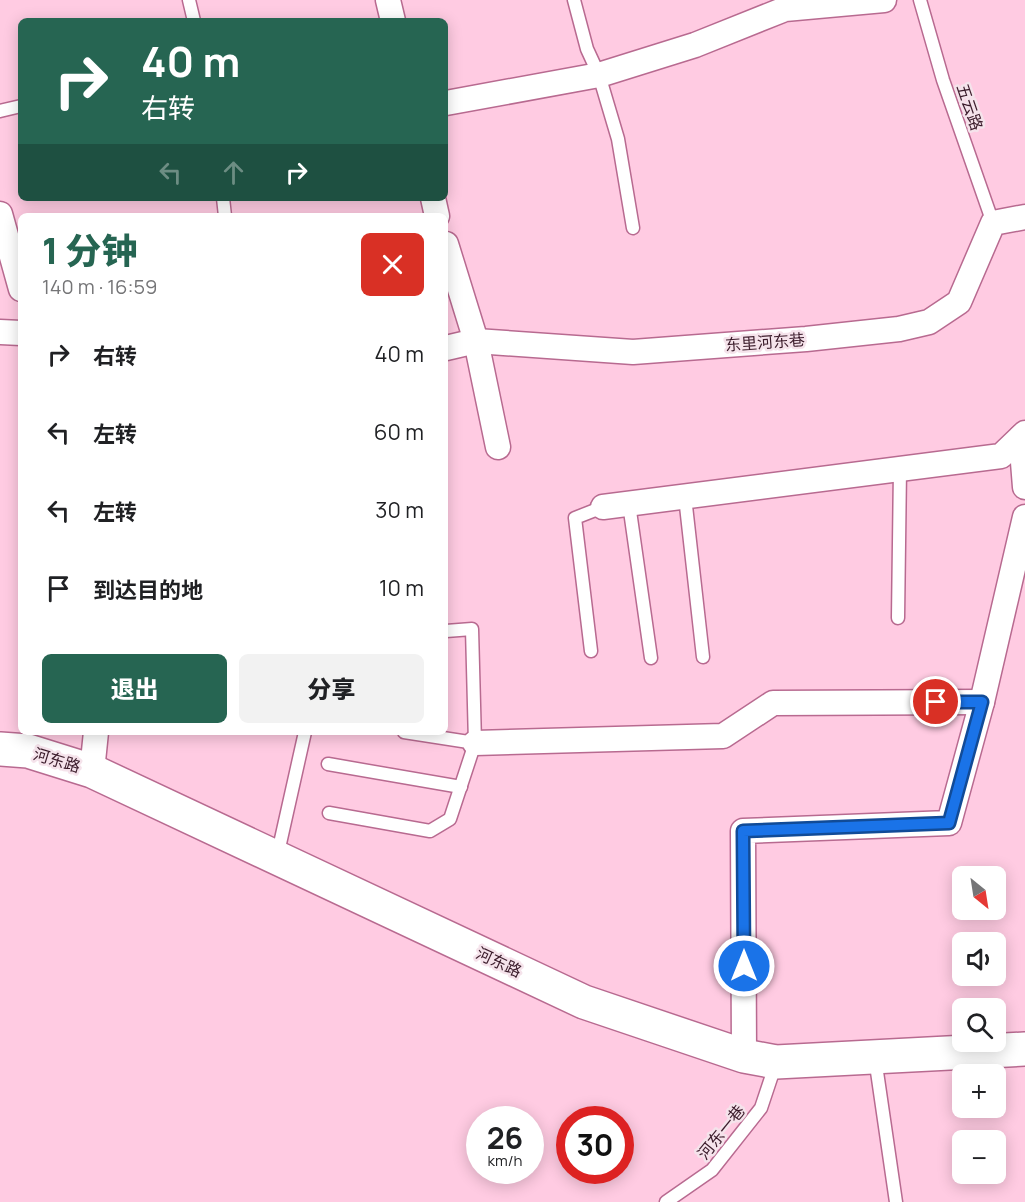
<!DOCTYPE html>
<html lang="zh">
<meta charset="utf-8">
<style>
:root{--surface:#fff;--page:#f2f2f2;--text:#202124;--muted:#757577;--accent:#266552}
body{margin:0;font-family:Manrope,"Noto Sans SC",sans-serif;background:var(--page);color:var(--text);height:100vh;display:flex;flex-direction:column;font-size:22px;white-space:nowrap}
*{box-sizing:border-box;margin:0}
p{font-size:20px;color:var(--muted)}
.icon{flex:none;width:33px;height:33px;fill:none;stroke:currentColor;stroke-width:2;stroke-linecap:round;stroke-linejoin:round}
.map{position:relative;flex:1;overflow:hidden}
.side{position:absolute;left:18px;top:213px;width:430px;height:522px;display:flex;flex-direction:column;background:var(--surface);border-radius:9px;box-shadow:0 3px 15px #0003}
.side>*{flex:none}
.banner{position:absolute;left:18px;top:18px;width:430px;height:183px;border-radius:9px;box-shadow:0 3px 15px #0003;background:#266552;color:#fff;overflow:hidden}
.needle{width:39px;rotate:150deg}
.tools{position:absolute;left:952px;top:866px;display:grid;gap:12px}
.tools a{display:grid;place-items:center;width:54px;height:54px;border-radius:9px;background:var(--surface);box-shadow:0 3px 15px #0003;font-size:30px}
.speed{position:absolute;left:466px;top:1106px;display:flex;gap:12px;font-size:30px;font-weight:700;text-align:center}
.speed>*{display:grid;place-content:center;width:78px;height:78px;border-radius:50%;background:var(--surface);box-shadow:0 3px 15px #0003;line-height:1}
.speed small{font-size:15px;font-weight:400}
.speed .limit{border:9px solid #d22;background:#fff;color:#111}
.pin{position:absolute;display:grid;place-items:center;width:51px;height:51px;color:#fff;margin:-26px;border:3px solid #fff;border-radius:50%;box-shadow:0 2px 6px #0007}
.me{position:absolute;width:66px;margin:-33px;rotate:0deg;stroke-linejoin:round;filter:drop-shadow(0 0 4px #0008)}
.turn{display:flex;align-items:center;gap:21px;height:126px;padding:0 24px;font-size:27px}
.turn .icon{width:78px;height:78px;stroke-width:2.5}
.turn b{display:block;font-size:42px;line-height:51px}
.lanes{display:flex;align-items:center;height:57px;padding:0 24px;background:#0003;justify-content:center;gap:30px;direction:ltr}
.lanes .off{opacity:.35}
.round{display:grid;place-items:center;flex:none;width:63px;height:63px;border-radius:9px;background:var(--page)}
.headline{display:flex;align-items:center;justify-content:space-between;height:102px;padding:0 24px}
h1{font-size:36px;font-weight:800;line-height:45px;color:var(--accent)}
.primary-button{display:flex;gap:12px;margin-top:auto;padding:12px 24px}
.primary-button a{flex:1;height:69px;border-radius:9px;background:var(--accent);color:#fff;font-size:24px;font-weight:800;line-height:69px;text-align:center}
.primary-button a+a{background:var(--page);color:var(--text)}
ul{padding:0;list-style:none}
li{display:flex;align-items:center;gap:18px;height:78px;padding:0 24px}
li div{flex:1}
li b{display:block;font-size:22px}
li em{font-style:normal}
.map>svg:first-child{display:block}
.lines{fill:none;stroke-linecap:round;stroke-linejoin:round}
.lane-casing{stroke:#b86a90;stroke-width:15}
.street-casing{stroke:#b86a90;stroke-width:27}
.secondary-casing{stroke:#b86a90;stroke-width:36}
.lane{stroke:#fff;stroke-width:12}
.street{stroke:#fff;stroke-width:24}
.secondary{stroke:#fff;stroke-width:33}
.route-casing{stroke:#114b97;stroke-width:15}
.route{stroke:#1a73e8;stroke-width:10}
.labels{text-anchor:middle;stroke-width:5;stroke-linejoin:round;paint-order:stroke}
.street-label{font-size:16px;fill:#3a1b2a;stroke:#f5e3eb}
</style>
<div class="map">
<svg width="1025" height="1202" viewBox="0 0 1025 1202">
<rect width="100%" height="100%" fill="#ffcbe2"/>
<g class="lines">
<g class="lane-casing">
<g id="lane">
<polyline points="189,0 194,21"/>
<polyline points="574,0 587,49 599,75 618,139 633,228"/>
<polyline points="920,0 943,80 993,223"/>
<polyline points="0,111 21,106"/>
<polyline points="223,198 225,216"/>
<polyline points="685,497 703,657"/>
<polyline points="629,504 651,658"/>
<polyline points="898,618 900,469"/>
<polyline points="591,651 575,518 603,507"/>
<polyline points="404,732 475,743"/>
<polyline points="328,764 461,787"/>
<polyline points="329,813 430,831 450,819 475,743 472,629 446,631"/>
<polyline points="277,857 305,732"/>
<polyline points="875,1058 896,1202"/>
<polyline points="666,1202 712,1170 761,1108 776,1063"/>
</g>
</g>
<g class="street-casing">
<g id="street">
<polyline points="388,0 393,21"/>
<polyline points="446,103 599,75 695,45 785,9 884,0"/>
<polyline points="433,198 437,216"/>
<polyline points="0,214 21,289"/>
<polyline points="446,244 476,341 498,447"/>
<polyline points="0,332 21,333"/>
<polyline points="446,348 476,341 633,352 806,339 899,329 929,322 959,302 993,223 1025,217"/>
<polyline points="1021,437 1025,487"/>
<polyline points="603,507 1001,456 1025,433"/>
<polyline points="475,743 723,736 773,703 982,702"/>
<polyline points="92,771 96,732"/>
<polyline points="744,1056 743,831 949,823 982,702 1025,517"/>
</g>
</g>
<g class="secondary-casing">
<polyline id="secondary" points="0,749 28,751 92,771 584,1002 744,1056 776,1062 1025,1049"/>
</g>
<use href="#lane" class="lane"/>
<use href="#street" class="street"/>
<use href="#secondary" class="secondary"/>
</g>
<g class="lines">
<g class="route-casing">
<polyline id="route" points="744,966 743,831 949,823 982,702 936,702"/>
</g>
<use href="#route" class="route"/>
</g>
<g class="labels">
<g class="street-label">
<text transform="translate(970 107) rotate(71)" y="6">五云路</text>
<text transform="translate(765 342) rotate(-4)" y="6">东里河东巷</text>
<text transform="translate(57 760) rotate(17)" y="6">河东路</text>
<text transform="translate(499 962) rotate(25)" y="6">河东路</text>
<text transform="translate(721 1132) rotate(-51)" y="6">河东一巷</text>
</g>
</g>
</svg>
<div class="tools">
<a><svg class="needle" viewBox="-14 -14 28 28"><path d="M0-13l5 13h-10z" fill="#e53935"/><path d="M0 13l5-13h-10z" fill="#757577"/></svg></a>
<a><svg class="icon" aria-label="sound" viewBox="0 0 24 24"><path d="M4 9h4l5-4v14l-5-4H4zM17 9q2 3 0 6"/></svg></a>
<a><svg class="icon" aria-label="search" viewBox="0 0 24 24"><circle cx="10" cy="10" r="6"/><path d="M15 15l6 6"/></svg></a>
<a>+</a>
<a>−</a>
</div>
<div class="speed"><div>26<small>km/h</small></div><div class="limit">30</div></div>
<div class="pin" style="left:936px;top:702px;background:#d93025"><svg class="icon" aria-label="arrive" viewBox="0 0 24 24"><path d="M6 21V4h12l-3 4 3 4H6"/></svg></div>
<svg class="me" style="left:744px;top:966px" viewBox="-20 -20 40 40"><circle r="17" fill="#1a73e8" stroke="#fff" stroke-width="3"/><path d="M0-11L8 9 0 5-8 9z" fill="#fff"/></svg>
<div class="banner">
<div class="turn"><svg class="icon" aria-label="right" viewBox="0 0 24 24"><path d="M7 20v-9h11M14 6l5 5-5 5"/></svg><div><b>40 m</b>右转</div></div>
<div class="lanes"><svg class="icon off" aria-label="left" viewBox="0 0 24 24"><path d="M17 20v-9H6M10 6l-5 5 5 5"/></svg><svg class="icon off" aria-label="ahead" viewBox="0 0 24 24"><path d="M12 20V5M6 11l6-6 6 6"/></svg><svg class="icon" aria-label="right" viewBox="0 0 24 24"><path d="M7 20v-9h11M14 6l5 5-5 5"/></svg></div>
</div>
<section class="side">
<div class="headline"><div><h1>1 分钟</h1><p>140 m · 16:59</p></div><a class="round" style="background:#d93025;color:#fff"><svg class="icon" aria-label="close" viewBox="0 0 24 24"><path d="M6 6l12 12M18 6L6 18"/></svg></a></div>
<ul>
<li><svg class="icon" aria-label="right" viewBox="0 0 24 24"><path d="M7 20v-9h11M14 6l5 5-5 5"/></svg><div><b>右转</b></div><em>40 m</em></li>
<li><svg class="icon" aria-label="left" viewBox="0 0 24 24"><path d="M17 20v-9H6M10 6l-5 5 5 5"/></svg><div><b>左转</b></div><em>60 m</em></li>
<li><svg class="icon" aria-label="left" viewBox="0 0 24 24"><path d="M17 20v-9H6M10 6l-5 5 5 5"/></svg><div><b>左转</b></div><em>30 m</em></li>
<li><svg class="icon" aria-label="arrive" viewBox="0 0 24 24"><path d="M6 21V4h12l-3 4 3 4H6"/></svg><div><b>到达目的地</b></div><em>10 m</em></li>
</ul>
<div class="primary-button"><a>退出</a><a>分享</a></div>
</section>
</div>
